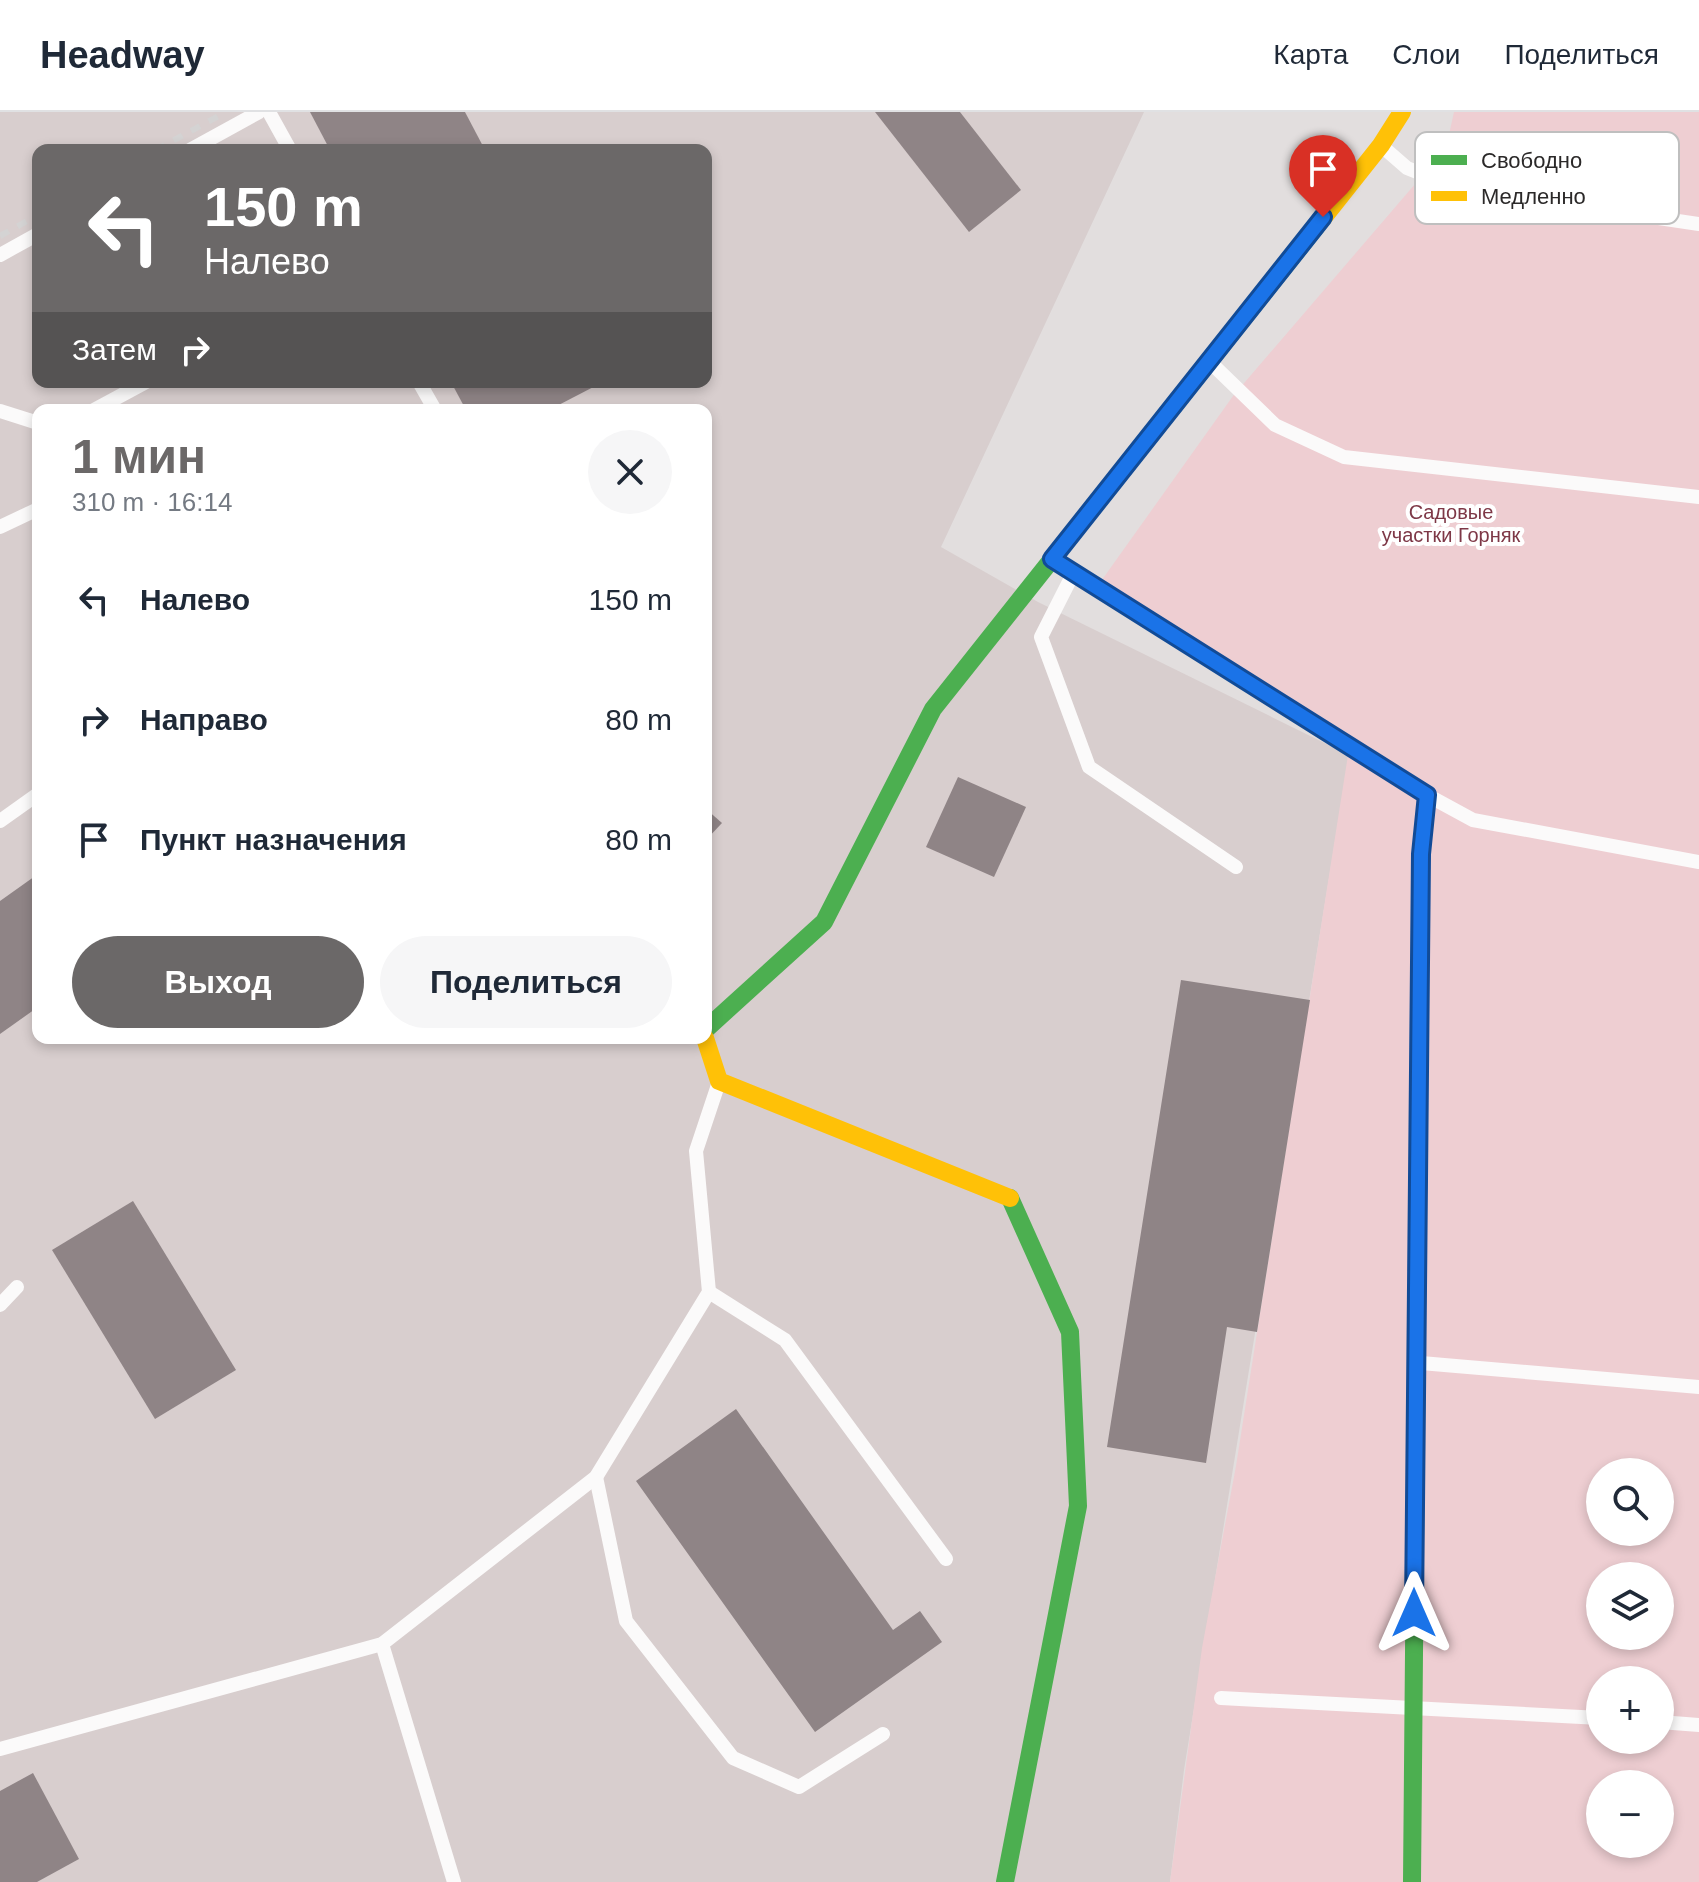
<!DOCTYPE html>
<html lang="ru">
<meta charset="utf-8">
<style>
:root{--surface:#fff;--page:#f6f6f7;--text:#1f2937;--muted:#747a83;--line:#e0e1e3;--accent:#6b6868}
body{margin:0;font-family:Helvetica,sans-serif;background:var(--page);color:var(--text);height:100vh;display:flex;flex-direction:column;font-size:30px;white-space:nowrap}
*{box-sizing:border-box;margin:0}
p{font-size:26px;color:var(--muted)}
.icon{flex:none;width:44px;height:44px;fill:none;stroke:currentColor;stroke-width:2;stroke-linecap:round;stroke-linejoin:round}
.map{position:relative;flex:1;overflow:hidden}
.sheet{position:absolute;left:32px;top:292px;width:680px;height:640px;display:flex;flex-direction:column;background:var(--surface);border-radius:16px;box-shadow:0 4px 12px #0003}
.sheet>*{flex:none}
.top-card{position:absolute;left:32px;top:32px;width:680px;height:244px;border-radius:16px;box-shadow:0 4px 12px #0003;background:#6b6868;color:#fff;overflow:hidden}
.buttons{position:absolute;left:1586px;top:1346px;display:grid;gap:16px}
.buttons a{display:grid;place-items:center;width:88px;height:88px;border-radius:50%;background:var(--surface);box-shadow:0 4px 12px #0003;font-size:40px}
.pin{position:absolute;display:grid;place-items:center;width:68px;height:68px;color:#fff;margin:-82px -34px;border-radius:50% 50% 50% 0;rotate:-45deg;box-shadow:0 0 8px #0007}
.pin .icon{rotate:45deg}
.me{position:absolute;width:88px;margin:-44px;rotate:0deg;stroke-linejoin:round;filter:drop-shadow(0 0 6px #0008)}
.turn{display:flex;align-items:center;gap:28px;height:168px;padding:0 40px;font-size:36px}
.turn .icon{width:104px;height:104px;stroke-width:2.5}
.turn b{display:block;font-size:56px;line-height:68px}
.then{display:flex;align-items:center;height:76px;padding:0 40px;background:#0003;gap:16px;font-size:30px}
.round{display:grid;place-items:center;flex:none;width:84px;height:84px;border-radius:42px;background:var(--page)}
.overview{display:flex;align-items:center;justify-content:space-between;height:136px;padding:0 40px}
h1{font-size:48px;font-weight:600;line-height:60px;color:var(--accent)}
.primary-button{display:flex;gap:16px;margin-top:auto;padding:16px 40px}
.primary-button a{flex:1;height:92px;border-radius:48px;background:var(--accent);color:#fff;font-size:32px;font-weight:600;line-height:92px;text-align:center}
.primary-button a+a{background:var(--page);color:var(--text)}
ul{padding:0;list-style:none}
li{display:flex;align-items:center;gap:24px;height:120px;padding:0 40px}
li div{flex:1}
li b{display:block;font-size:30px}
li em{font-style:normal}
header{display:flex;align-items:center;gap:48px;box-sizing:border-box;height:112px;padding:0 40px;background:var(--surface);border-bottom:2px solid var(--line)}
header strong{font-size:38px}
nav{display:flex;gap:44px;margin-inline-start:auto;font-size:28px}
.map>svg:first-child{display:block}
.built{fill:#d8cece;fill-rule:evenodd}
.green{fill:#eeced2;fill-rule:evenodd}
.building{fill:#8f8486}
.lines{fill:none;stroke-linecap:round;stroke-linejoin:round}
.lane{stroke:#fbfafa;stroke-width:14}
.fast{stroke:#4caf50;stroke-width:18}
.slow{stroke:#ffc107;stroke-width:18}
.rail{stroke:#d4d3d3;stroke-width:6;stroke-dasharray:10 10;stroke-linecap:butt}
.route-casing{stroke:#114b97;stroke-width:20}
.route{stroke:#1a73e8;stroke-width:14}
.labels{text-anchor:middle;stroke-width:8;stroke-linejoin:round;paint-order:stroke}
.park-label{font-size:20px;fill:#7e3847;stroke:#fff}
.key{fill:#fff;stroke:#bfbfbf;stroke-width:2}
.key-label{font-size:22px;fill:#2b2929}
</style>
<header>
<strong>Headway</strong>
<nav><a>Карта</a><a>Слои</a><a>Поделиться</a></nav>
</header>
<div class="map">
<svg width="1699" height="1770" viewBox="0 0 1699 1770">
<rect width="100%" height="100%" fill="#e2dede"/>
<path class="built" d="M0,0H1144L941,435L1038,490L1349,643L1184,1658L1170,1770H0ZM38,38H706V270H38ZM38,298H706V926H38Z"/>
<path class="green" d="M1454,0H1699V1770H1170L1202,1536L1236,1354L1348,643L1099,472L1233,284L1446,36ZM1600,1360H1660V1420H1600ZM1600,1464H1660V1524H1600ZM1600,1568H1660V1628H1600ZM1600,1672H1660V1732H1600Z"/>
<g class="building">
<polygon points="310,0 465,0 485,38 330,38"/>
<polygon points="875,0 960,0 1021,78 969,120"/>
<polygon points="451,270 603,270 549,298 466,298"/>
<polygon points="958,665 1026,695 994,765 926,735"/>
<polygon points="706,697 722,711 706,728"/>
<polygon points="38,762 38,895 0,922 0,789"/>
<polygon points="1181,868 1310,888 1257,1220 1227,1215 1206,1351 1107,1335"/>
<polygon points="133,1089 236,1258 155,1307 52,1138"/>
<polygon points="736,1297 893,1518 920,1499 942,1530 815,1620 636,1369"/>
<polygon points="33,1661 79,1747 37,1770 0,1770 0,1679"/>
</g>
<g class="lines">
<g class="lane">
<polyline points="269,0 290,38"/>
<polyline points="1384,36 1407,56 1457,76 1699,112"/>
<polyline points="190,38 259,0"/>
<polyline points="0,143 38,122"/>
<polyline points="1212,252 1275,313 1344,345 1699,385"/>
<polyline points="419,270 435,298"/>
<polyline points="94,298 146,270"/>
<polyline points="0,299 38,311"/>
<polyline points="0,415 38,397"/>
<polyline points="1056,449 1427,683 1473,708 1699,750"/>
<polyline points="1074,460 1041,525 1089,655 1236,755"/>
<polyline points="0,709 38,682"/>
<polyline points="709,1180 785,1228 946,1447"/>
<polyline points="0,1193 17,1175"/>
<polyline points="1421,1251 1699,1275"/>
<polyline points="596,1365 626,1509 733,1646 799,1675 883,1622"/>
<polyline points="382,1532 454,1770"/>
<polyline points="1221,1586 1600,1606"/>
<polyline points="1660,1610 1699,1613"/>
<polyline points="0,1637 382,1532 596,1365 709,1180 696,1039 718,973"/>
</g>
<g class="fast">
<polyline points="706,917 824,810 933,597 1316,115"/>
<polyline points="1005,1770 1078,1394 1070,1220 1010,1086"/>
<polyline points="1412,1770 1421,742 1427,683"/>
</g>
<g class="slow">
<polyline points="1316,115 1381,33 1402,0"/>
<polyline points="705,926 719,969 1010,1086"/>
</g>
<g class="rail">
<polyline points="156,38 226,0"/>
<polyline points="0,124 38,103"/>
</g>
</g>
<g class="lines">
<g class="route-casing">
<polyline id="route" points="1323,105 1052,447 1427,683 1421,742 1414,1501"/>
</g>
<use href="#route" class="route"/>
</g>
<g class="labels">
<g class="park-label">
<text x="1451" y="407">Садовые<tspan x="1451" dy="23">участки Горняк</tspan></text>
</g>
</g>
<rect x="1415" y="20" width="264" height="92" rx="12" class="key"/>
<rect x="1431" y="43" width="36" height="10" fill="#4caf50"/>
<rect x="1431" y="79" width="36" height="10" fill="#ffc107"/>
<g class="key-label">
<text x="1481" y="56">Свободно</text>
<text x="1481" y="92">Медленно</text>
</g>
</svg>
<div class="buttons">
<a><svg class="icon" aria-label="search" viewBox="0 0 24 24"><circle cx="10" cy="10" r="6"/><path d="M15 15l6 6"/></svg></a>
<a><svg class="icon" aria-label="layers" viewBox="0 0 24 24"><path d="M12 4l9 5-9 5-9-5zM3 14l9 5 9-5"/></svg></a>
<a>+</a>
<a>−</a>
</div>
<div class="pin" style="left:1323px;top:105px;background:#d93025"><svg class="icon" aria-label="arrive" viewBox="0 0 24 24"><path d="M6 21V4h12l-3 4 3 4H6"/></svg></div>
<svg class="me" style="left:1414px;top:1501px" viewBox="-20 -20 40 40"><path d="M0-17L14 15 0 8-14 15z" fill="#1a73e8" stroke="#fff" stroke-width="4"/></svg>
<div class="top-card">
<div class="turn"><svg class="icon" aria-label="left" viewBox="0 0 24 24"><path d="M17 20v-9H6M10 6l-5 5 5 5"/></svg><div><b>150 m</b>Налево</div></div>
<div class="then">Затем<svg class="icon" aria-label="right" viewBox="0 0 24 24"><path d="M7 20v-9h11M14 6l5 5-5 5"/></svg></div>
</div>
<section class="sheet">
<div class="overview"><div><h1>1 мин</h1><p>310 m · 16:14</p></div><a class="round"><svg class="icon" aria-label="close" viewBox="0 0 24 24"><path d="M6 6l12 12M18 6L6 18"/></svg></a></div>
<ul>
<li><svg class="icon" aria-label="left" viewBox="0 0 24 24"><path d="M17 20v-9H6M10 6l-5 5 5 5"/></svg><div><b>Налево</b></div><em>150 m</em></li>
<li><svg class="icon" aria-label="right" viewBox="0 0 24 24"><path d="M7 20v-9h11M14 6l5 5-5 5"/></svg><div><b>Направо</b></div><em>80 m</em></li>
<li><svg class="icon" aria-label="arrive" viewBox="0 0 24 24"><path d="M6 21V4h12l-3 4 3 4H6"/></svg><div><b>Пункт назначения</b></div><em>80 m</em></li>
</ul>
<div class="primary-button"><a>Выход</a><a>Поделиться</a></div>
</section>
</div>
